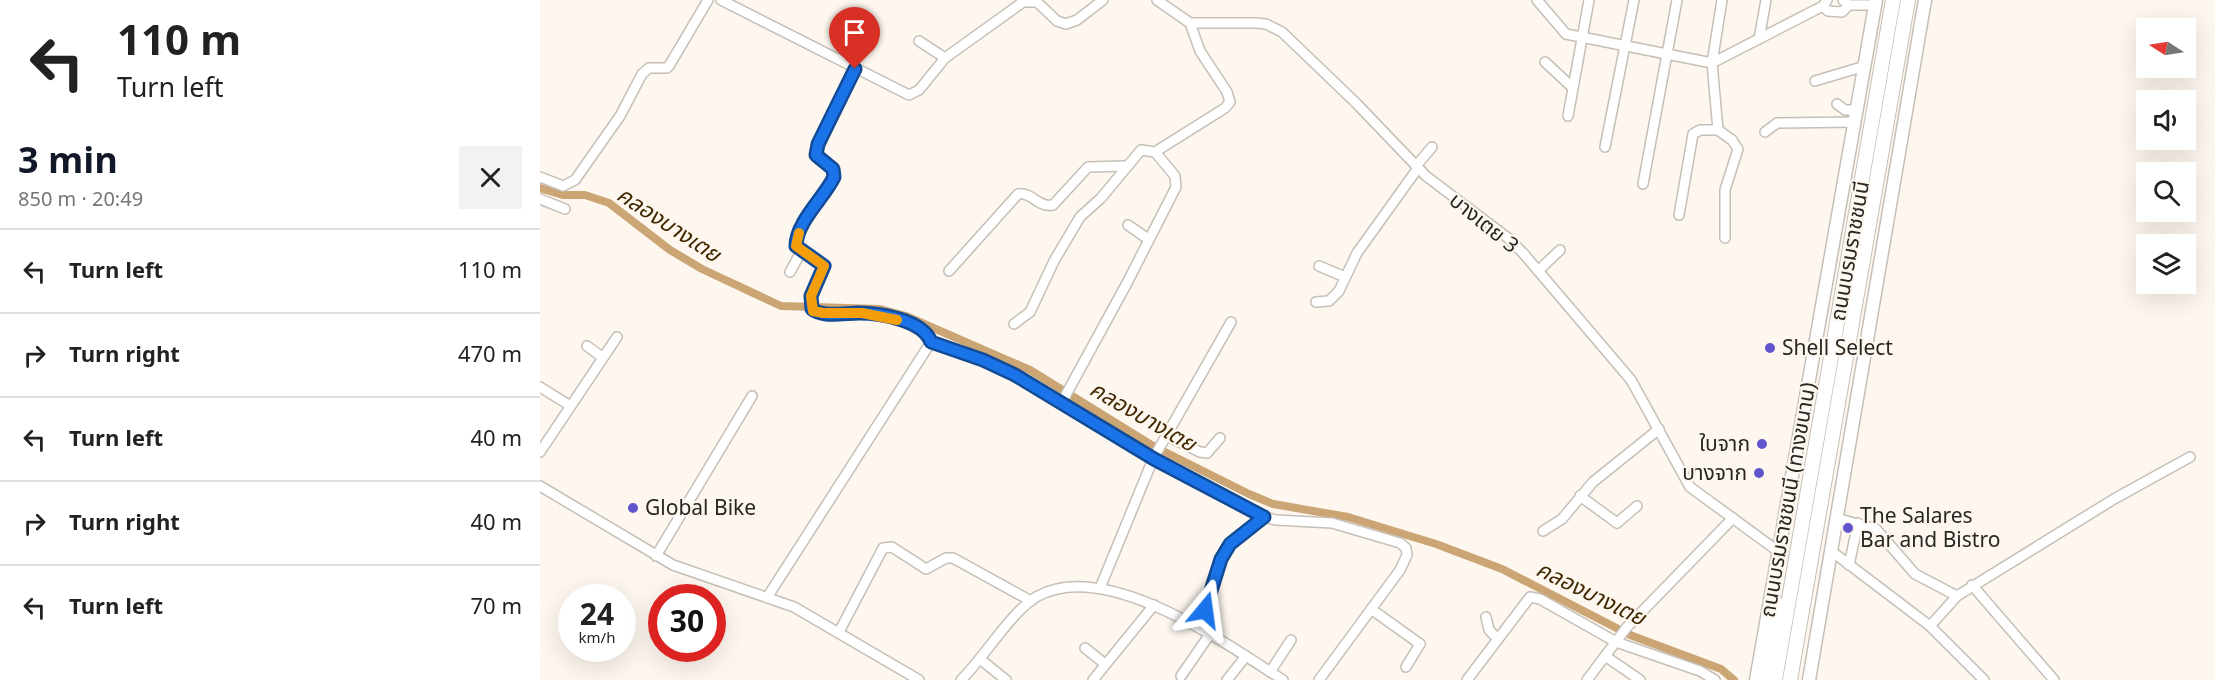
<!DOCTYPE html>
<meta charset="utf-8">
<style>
:root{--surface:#fff;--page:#f2f2f2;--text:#222;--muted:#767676;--line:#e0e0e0;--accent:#111827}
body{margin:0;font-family:Georgia,"Noto Sans Thai",serif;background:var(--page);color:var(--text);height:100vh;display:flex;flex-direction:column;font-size:22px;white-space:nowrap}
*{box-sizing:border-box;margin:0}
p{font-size:20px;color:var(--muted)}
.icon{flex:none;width:33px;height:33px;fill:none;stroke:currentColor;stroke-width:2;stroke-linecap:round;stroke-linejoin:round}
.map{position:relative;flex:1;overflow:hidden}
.sheet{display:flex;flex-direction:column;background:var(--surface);width:540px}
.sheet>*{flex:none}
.guide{background:#fff;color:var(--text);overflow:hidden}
.needle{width:39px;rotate:282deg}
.tools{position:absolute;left:1596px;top:18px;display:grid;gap:12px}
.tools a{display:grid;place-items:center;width:60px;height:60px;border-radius:0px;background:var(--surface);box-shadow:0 6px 24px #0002;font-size:30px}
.speed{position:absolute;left:18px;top:584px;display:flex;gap:12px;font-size:30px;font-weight:700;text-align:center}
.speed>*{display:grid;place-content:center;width:78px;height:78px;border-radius:50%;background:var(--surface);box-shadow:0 6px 24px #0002;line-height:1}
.speed small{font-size:15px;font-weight:400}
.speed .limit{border:9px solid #d22;background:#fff;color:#111}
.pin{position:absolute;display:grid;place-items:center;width:51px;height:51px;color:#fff;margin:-62px -26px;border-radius:50% 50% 50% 0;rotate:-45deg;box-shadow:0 0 6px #0007}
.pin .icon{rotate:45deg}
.me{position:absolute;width:66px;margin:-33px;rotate:16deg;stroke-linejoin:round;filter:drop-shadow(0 0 4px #0008)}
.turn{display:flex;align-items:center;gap:21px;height:126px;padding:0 18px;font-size:27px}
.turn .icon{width:78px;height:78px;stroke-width:2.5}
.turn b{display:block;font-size:42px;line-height:51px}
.round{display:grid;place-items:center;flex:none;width:63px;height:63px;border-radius:0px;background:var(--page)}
.head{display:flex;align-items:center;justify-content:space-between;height:102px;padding:0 18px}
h1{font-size:36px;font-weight:700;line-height:45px;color:var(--accent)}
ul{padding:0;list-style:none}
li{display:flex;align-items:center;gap:18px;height:84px;padding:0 18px;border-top:2px solid var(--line)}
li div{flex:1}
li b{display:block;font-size:22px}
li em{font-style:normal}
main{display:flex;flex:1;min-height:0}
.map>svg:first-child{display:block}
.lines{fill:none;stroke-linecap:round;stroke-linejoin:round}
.canal{stroke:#cba574;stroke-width:8}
.minor-casing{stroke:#c5bfb7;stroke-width:12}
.major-casing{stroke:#c5bfb7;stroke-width:15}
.highway-casing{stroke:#c5bfb7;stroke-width:16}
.minor{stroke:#fff;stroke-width:9}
.major{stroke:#fff;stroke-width:12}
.highway{stroke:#fff;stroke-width:14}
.route-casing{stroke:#114b97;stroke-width:15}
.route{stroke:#1a73e8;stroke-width:10}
.slow{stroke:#f59e0b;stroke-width:10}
.poi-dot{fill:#6054cd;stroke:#fdf7ef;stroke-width:2}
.labels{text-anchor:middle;stroke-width:4.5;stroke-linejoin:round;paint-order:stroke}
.street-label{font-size:21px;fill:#292624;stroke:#fdf7ef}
.poi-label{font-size:21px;fill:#292624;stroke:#fdf7ef;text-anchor:start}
.water-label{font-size:22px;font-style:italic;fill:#412800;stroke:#fdf7ef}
</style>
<main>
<section class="sheet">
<div class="guide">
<div class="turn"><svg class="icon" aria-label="left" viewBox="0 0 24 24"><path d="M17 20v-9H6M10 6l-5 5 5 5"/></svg><div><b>110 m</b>Turn left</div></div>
</div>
<div class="head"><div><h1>3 min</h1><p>850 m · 20:49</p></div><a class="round"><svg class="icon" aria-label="close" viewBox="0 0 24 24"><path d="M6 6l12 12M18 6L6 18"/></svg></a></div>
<ul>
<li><svg class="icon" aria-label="left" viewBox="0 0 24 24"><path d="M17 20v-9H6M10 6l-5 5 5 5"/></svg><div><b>Turn left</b></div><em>110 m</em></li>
<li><svg class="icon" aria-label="right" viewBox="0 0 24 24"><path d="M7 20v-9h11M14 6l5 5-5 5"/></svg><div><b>Turn right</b></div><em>470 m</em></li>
<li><svg class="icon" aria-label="left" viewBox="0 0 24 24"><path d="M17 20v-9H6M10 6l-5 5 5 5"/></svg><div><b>Turn left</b></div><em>40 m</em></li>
<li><svg class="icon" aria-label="right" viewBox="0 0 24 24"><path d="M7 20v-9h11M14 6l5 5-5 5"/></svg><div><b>Turn right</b></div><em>40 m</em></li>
<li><svg class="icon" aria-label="left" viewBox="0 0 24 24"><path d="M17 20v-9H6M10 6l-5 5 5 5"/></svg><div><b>Turn left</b></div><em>70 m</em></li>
</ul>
</section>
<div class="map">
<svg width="1675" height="680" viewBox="0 0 1675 680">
<rect width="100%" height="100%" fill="#fdf7ef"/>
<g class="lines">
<polyline class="canal" points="0,188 23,195 45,195 69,203 130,250 162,269 241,306 340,309 366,316 490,370 613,446 709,494 733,504 808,517 896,544 962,569 1090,635 1181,669 1194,680"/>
<g class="minor-casing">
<g id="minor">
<polyline points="181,0 369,95 379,90 405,58 483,2 497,2 517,21 526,24 537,20 563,0"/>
<polyline points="617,0 650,23 716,23 726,24 742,32 816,103 886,176 968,238 983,253 1091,380 1150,487 1239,552"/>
<polyline points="997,0 1026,34 1172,63 1283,6 1287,0"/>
<polyline points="1303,0 1309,5 1336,5"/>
<polyline points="1283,6 1288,11 1302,12 1309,5"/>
<polyline points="1219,39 1226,0"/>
<polyline points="379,41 405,58"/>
<polyline points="1005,62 1033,88"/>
<path d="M315,69L277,151L278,159L293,169L294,177C284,198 256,222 256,246L284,266L271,296L272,309C284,319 307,312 322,313C343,314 367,321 385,331L391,342"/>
<polyline points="1275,81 1325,66"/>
<polyline points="1297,104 1305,110 1317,110"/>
<polyline points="1028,116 1049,0"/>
<polyline points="1178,130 1192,140 1198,149 1185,190 1185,238"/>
<polyline points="1225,132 1237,123 1315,122"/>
<polyline points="1065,147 1094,0"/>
<polyline points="876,166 892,147"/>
<polyline points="0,177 23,186 35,180 80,116 102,74 109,68 127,68 129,66 168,0"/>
<polyline points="1103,184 1137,0"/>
<polyline points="0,199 25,209"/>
<polyline points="1139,215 1153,134 1160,130 1178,130 1172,63 1182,0"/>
<polyline points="588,225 608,239"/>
<polyline points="779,266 805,277"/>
<path d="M409,271L478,194C493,192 498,208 513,205L548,167L587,166"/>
<polyline points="998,271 1020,250"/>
<polyline points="250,272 262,250"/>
<polyline points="776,302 789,301 799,291 817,253 878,168"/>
<polyline points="691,322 613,459 724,517 736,520 792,523 860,543 866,548 867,555 860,570 779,680"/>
<polyline points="474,324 490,312 514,261 540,217 561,198 601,150 615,152"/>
<polyline points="47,346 62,357"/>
<polyline points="0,387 29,405"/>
<polyline points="627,436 660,452 667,453 680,438"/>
<polyline points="0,452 77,337"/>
<polyline points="0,486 133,565 254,607 379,680"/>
<polyline points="1040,496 1077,523 1097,506"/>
<polyline points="1296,518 1336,529 1375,574 1417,596 1574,499 1650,457"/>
<polyline points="1003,531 1022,519 1053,482 1119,429"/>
<polyline points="1290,550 1390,626 1444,680"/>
<polyline points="116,556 212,396"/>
<polyline points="1309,565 1318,523"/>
<polyline points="1432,585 1514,680"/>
<polyline points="560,588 613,459 522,402 587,283 636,187 635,176 615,152 685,108 690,102 687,92 660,51 650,23"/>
<polyline points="228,596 391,342 453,364 522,402"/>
<polyline points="831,609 880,644 866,667"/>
<polyline points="946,617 949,630 958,639"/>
<polyline points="1390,626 1417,596"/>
<path d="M663,630C666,602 672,567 690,544C699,533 713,526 724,517"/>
<polyline points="299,632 343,548 352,547 386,569 406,558 413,558 491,601"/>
<polyline points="545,648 565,664"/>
<polyline points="1065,656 1100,680"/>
<polyline points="440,659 466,680"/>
<polyline points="730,672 751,640"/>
<polyline points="641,676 670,634"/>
<path d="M421,680C443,659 473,609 498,596C567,559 685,643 743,680"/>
<polyline points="553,680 614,605"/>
<polyline points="687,680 706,656"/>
<polyline points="927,680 990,597 1000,599 1076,642 1160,671 1175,680"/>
<polyline points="1047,680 1087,627 1193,518"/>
</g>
</g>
<g class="major-casing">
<g id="major">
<polyline points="1216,680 1336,0"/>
<polyline points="1226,680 1236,621 1236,601"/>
<polyline points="1269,680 1385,0"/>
</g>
</g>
<g class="highway-casing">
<g id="highway">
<polyline points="1235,680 1353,0"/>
<polyline points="1250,680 1368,0"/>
</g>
</g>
<use href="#minor" class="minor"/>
<use href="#major" class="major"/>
<use href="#highway" class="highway"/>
</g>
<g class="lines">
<g class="route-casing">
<path id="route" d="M315,69L278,144L276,155L293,169L294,177C284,198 256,222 256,246L284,266L271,296L272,309C283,318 305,313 319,313C340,313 383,320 391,342L443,360L475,375L614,459L724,517L690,544L681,559L665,610"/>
</g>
<use href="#route" class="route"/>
<polyline class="slow" points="259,233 256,246 284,266 271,296 273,311 283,313 322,313 357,320"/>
</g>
<g class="poi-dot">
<circle cx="1230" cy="348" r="6"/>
<circle cx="1222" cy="444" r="6"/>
<circle cx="1219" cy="473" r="6"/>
<circle cx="93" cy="508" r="6"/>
<circle cx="1308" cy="528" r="6"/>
</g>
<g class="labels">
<g class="street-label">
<text transform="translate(944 223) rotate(39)" y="7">บางเตย 3</text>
<text transform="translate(1310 251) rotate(-80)" y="7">ถนนบรมราชชนนี</text>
<text transform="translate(1248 500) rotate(-80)" y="7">ถนนบรมราชชนนี (ทางขนาน)</text>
</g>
<g class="poi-label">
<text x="1242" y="355">Shell Select</text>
<text x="1210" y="451" text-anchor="end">ใบจาก</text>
<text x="1207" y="480" text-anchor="end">บางจาก</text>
<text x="105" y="515">Global Bike</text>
<text x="1320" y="523">The Salares<tspan x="1320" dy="24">Bar and Bistro</tspan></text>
</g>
<g class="water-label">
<text transform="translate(129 224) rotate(33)" y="8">คลองบางเตย</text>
<text transform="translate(603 416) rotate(30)" y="8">คลองบางเตย</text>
<text transform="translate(1051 593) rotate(26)" y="8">คลองบางเตย</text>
</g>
</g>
</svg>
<div class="tools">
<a><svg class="needle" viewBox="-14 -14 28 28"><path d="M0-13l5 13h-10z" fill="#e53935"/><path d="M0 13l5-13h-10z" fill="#767676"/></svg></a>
<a><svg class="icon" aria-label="sound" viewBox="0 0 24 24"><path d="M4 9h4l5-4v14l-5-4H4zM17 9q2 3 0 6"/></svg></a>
<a><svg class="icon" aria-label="search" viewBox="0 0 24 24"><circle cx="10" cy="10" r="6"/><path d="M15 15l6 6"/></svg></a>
<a><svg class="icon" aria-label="layers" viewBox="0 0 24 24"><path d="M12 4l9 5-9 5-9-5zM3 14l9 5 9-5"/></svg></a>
</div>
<div class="speed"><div>24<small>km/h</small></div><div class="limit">30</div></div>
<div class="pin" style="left:315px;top:69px;background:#d93025"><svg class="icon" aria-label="arrive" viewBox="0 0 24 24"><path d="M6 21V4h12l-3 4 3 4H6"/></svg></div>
<svg class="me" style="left:665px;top:610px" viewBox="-20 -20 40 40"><path d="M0-17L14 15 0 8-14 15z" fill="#1a73e8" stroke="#fff" stroke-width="4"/></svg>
</div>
</main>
